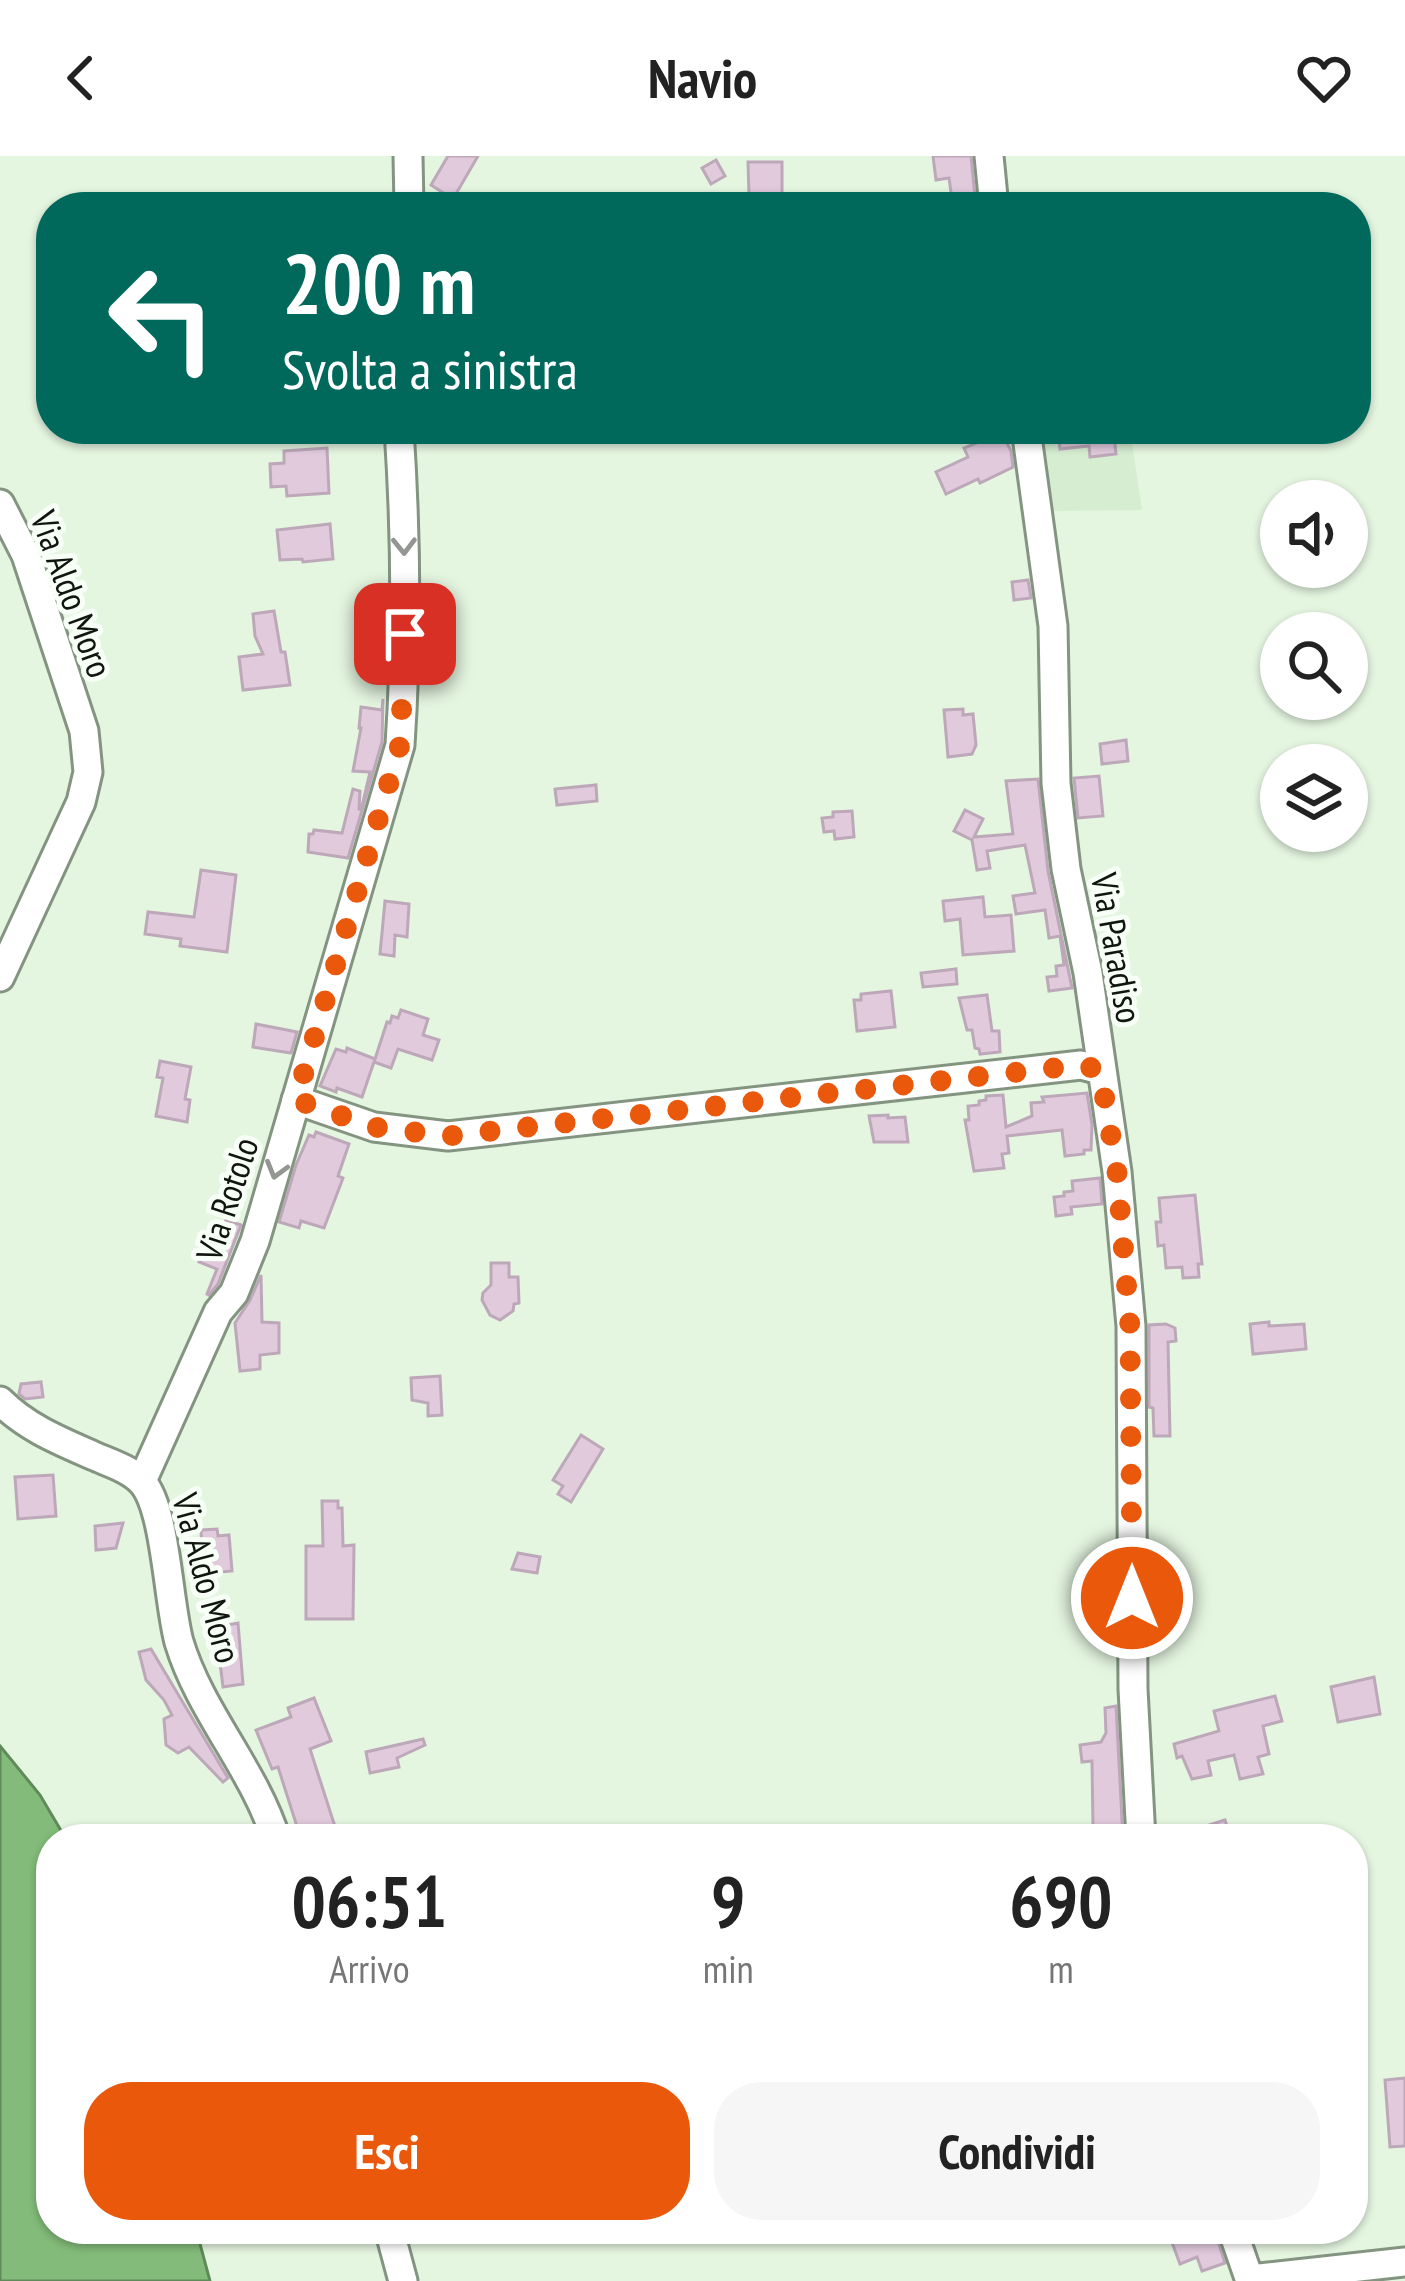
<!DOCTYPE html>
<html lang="it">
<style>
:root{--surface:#fff;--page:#f6f6f6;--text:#222;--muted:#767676;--accent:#ea580c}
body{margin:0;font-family:"PT Sans Narrow",sans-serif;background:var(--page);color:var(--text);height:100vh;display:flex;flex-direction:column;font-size:45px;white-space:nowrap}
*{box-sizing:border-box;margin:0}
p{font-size:39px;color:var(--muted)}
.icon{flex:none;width:66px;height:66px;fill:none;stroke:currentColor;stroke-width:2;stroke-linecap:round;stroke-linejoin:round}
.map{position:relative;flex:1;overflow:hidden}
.panel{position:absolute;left:36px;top:1668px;width:1332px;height:420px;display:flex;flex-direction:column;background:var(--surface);border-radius:48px;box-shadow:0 3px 9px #0004}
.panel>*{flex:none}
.banner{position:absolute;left:36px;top:36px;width:1335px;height:252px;border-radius:48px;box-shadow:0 3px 9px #0004;background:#00695c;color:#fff;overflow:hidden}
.controls{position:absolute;left:1260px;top:324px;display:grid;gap:24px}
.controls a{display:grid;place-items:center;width:108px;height:108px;border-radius:50%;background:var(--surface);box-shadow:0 3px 9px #0004;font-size:60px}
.pin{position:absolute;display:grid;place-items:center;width:102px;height:102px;color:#fff;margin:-51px;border-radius:24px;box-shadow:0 6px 18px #0006}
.me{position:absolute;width:132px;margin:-66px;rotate:0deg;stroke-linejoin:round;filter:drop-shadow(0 0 9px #0008)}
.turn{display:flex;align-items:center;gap:42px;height:252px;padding:0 48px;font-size:54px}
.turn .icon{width:156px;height:156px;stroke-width:2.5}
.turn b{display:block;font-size:84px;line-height:102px}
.eta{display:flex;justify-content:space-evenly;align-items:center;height:204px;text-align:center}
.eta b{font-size:72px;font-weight:600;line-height:84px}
.action{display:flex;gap:24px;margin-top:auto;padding:24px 48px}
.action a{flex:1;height:138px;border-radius:48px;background:var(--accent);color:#fff;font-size:48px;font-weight:600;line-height:138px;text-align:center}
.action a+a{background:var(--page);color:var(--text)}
header{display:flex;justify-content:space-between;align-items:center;height:156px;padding:0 48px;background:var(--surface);font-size:54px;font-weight:600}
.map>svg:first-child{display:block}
.built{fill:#d6edd2}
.water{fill:#83bc7a;stroke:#608a5a;stroke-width:3}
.building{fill:#e0cadc;stroke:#bda8b9;stroke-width:3}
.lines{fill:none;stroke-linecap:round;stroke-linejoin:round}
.minor-casing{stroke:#839481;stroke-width:33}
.minor{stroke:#fff;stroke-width:27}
.oneway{stroke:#939693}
.route{stroke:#ea580c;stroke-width:21;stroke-dasharray:0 37.8}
.labels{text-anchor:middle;stroke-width:10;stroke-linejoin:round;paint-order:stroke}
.street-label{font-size:36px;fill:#10160f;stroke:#f8fff7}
</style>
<header><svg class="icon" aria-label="back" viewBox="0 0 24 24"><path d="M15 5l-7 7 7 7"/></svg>Navio<svg class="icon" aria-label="heart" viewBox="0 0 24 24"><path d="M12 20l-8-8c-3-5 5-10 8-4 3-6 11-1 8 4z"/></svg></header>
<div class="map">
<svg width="1405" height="2125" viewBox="0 0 1405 2125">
<rect width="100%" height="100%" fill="#e4f5e0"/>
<polygon class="built" points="1041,273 1130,273 1142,354 1053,355"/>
<polygon class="water" points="0,1590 40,1639 66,1683 51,1683 51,2073 196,2073 210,2125 0,2125"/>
<g class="building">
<polygon points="448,0 478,0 453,43 431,29"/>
<polygon points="933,0 971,0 976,51 953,51 949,22 936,24"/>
<polygon points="716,4 725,20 711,28 702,12"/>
<polygon points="748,6 782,6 782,38 749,39"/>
<polygon points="1058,273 1087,273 1088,282 1114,279 1116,298 1090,301 1089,290 1060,293"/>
<polygon points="1002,277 1011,295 1013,311 980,327 978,323 946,338 936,316 968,301 964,292"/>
<polygon points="327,292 329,337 287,340 286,330 271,331 270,308 284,307 284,295"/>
<polygon points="330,368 333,403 303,406 302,403 280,404 277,374"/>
<polygon points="1028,424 1031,442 1014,444 1012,426"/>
<polygon points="274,455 281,496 285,496 290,529 243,534 239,501 263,498 255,480 253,458"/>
<polygon points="383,543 382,586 348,702 308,696 309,678 313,678 314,674 342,677 353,633 360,635 359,653 361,654 370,616 353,615 361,572 359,572 361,551 382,554"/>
<polygon points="963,553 963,559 973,558 976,589 972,598 948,601 944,554"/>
<polygon points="1126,584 1128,605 1102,608 1100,588"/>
<polygon points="1099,620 1103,660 1078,662 1074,622"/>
<polygon points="1038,623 1048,715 1072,832 1049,835 1047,821 1057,820 1056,810 1064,809 1060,780 1049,782 1045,754 1016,758 1013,740 1035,737 1025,689 987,695 990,712 977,714 972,684 954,675 965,654 983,663 974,681 1013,678 1006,625"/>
<polygon points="596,629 597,645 557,649 555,633"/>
<polygon points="852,655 854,681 835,683 834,675 824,676 822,662 833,661 833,656"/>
<polygon points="201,714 236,719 227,796 180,790 181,783 145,778 148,756 194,761"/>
<polygon points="983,741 985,761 1011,759 1014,795 963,799 960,763 945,765 943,745"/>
<polygon points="385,745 409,748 407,781 395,779 394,800 380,798"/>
<polygon points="956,813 957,828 923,831 921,817"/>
<polygon points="891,835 895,871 857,875 854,844 861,844 861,838"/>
<polygon points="987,839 992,875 999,875 1000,896 980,898 979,893 975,892 972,874 967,874 959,842"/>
<polygon points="401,854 428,863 423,879 439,884 432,904 398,893 391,912 374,906 362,941 337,932 336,936 320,930 336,893 346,896 347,892 375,903 387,866 390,867 392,860 398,862"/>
<polygon points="256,868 297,876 291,897 253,891"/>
<polygon points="160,905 191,911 185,943 190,944 187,966 156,960 163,922 157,921"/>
<polygon points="1087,937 1092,969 1091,994 1084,994 1084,998 1065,1000 1062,974 1007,980 1009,997 1002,998 1004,1012 974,1015 965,964 969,964 968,950 979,949 979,945 986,944 986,940 1003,939 1006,971 1032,960 1031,947 1044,946 1042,941"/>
<polygon points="888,959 888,962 905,961 908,986 874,986 869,960"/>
<polygon points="316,976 349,988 338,1020 343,1022 324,1072 301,1065 299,1072 279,1066 296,1009 309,979 314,981"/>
<polygon points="1100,1022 1102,1048 1071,1051 1072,1058 1056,1060 1054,1041 1064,1040 1064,1036 1073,1035 1072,1025"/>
<polygon points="1195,1039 1202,1108 1198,1108 1199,1121 1183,1122 1182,1111 1166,1112 1164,1089 1158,1090 1156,1066 1161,1066 1159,1042"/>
<polygon points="226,1064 241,1069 218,1128 209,1139 207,1138 217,1113 199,1106 209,1082 218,1086"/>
<polygon points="491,1107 509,1107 509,1121 518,1121 519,1147 514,1148 513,1155 500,1164 490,1159 482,1144 483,1137 491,1129"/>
<polygon points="261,1119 262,1166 279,1167 279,1197 260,1199 260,1213 240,1215 235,1167 250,1144"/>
<polygon points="1269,1166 1269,1170 1304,1168 1306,1193 1253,1198 1250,1168"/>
<polygon points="1166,1168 1175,1172 1176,1185 1168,1186 1170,1280 1154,1280 1153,1252 1149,1251 1149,1169"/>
<polygon points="440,1220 442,1259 428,1260 428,1247 412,1244 411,1222"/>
<polygon points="41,1226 43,1241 25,1243 19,1238 21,1228"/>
<polygon points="581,1279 603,1293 571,1346 558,1338 563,1330 553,1324"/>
<polygon points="53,1319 56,1360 18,1363 15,1321"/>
<polygon points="322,1345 338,1345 338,1352 342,1352 343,1390 354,1389 353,1463 306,1463 306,1390 323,1390"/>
<polygon points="123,1367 116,1392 96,1394 95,1370"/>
<polygon points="217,1373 218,1380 229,1379 232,1415 201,1418 195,1394 202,1393 201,1374"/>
<polygon points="518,1397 540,1401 537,1417 512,1413"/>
<polygon points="238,1467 243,1528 223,1531 220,1507 224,1507 218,1471"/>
<polygon points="151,1493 228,1622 223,1626 189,1591 178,1597 166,1589 164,1563 172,1559 164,1544 146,1524 139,1496"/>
<polygon points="1374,1521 1380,1558 1338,1566 1331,1531"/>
<polygon points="1275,1540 1282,1565 1263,1570 1269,1598 1258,1601 1263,1618 1240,1623 1234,1599 1208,1605 1211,1619 1192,1623 1182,1600 1177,1602 1174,1588 1219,1575 1214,1555"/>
<polygon points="314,1542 331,1585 310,1593 339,1683 301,1683 278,1611 272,1613 256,1574 291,1561 288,1552"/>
<polygon points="1116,1550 1123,1683 1109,1683 1109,1671 1093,1671 1092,1605 1082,1606 1080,1589 1101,1586 1106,1577 1105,1552"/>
<polygon points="423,1583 425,1589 397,1602 399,1611 370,1617 366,1596"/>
<polygon points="1225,1664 1231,1683 1207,1683 1203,1671"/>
<polygon points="1405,1922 1405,1990 1390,1991 1385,1924"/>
<polygon points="1167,2073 1214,2073 1225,2107 1202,2115 1197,2101 1180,2108"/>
</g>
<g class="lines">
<g class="minor-casing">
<g id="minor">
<polyline points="408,0 409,51"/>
<polyline points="989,0 994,51"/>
<polyline points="1026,273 1053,470 1056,627 1066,713 1088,817 1117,1016 1131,1170 1133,1533 1141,1683"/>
<polyline points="0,348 26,399 84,575 88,616 81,646 0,821"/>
<polyline points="296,944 374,971 448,980 1081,909 1100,914"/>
<path d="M0,1245C27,1272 60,1285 94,1300C110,1307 130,1313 142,1326C166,1352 168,1446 179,1486C200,1556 254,1613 276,1683"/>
<path d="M142,1325L218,1156L234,1137L255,1085L400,589C407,484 406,378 399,273"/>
<polyline points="389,2073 403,2125"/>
<polyline points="1232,2073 1250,2125"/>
<polyline points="1250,2123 1405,2106"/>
</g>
</g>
<use href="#minor" class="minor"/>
</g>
<defs><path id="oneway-chevron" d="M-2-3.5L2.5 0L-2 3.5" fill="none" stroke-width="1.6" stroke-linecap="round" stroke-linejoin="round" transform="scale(3)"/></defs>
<g class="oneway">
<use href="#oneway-chevron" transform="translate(404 390) rotate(89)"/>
<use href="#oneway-chevron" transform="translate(276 1014) rotate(106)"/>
</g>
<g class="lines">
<polyline class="route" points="405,478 400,589 296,944 374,971 448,980 1081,909 1100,914 1117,1016 1130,1170 1132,1442"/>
</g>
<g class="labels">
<g class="street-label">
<text transform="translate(72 438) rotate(70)" y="13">Via Aldo Moro</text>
<text transform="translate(1117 792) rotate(80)" y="13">Via Paradiso</text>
<text transform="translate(227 1043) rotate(-72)" y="13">Via Rotolo</text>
<text transform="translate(207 1422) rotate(75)" y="13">Via Aldo Moro</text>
</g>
</g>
</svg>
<div class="controls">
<a><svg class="icon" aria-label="sound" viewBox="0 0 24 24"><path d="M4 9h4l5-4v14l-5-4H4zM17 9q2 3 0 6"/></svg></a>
<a><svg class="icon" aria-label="search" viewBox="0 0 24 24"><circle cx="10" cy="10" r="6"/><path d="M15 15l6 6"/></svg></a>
<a><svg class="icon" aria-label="layers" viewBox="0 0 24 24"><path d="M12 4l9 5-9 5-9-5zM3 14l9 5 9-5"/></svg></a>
</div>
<div class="pin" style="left:405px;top:478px;background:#d93025"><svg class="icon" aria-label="arrive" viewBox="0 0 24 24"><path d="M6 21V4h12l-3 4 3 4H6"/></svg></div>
<svg class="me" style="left:1132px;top:1442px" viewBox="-20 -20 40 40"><circle r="17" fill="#ea580c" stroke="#fff" stroke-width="3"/><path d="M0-11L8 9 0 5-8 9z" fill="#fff"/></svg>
<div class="banner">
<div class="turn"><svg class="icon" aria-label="left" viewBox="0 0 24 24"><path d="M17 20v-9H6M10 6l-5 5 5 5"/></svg><div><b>200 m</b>Svolta a sinistra</div></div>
</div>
<section class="panel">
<div class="eta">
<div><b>06:51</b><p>Arrivo</p></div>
<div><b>9</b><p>min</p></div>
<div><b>690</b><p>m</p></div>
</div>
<div class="action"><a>Esci</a><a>Condividi</a></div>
</section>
</div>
